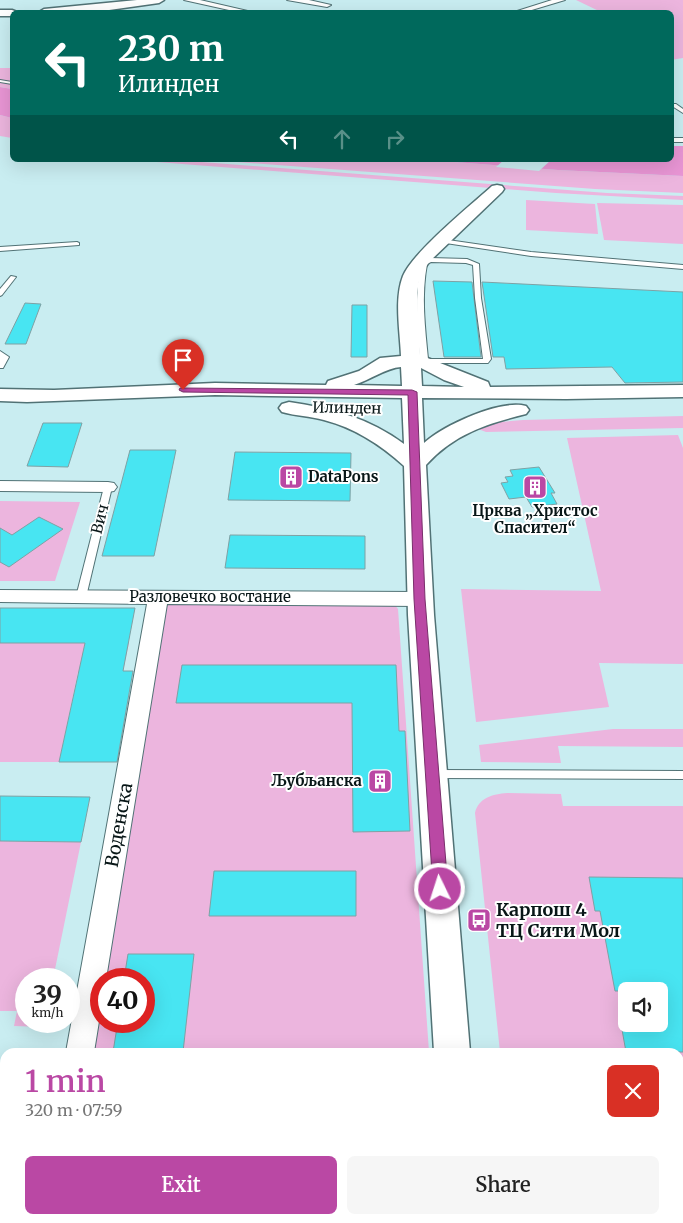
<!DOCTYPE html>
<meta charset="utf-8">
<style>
:root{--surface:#fff;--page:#f6f6f6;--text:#222;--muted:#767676;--accent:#ba48a4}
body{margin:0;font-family:Merriweather,serif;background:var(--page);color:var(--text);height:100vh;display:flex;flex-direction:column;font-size:19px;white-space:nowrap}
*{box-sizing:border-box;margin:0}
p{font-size:16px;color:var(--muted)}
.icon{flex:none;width:28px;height:28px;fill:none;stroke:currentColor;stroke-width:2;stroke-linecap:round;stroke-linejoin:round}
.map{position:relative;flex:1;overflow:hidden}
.panel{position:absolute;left:0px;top:1048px;width:684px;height:176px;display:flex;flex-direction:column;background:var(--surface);border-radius:15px 15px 0 0;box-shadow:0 5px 20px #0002}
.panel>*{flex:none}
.banner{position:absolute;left:10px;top:10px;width:664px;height:152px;border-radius:8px;box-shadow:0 5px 20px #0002;background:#00695c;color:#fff;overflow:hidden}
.fabs{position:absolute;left:618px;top:982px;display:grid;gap:10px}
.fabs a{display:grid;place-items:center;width:50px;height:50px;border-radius:8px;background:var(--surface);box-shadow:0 5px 20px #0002;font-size:25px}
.speed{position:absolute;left:15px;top:968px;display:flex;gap:10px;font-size:25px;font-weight:700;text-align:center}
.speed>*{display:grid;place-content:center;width:65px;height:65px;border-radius:50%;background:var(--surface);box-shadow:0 5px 20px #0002;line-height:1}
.speed small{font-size:12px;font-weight:400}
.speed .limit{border:8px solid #d22;background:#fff;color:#111}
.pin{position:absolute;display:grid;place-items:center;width:42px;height:42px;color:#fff;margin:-51px -21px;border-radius:50% 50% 50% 0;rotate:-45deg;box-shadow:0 0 5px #0007}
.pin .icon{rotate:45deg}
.me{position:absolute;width:55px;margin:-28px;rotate:356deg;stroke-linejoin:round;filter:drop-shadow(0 0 4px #0008)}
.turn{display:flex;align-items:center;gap:18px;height:105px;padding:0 25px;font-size:22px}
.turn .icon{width:65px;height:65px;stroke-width:2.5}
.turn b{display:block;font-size:35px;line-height:42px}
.lanes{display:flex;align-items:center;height:48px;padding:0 25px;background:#0003;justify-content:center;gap:25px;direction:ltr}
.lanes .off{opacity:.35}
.round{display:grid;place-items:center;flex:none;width:52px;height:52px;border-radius:8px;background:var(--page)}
.headline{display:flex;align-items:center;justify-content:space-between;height:85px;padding:0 25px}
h1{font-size:30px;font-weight:600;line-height:38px;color:var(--accent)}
.primary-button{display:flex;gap:10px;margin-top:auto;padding:10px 25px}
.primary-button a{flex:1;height:58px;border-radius:8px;background:var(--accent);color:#fff;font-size:20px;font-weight:600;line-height:58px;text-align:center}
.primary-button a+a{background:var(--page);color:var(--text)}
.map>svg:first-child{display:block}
.green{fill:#ecb5de;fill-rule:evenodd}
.water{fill:#e895d4}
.pier{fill:#c9edf1}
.building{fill:#48e5f2;stroke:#7fa1a4}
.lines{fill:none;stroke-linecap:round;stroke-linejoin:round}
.service-casing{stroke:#517275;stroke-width:2}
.minor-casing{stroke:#517275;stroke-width:2}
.tertiary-casing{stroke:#517275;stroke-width:3}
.service{fill:#fff;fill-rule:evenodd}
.minor{fill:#fff;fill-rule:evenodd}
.tertiary{fill:#fff;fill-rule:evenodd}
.route{fill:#ba48a4;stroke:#792f6b}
.labels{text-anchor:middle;stroke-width:4;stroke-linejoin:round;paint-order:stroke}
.street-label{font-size:15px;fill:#081617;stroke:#fff}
.poi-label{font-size:15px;font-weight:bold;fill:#081617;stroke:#fff;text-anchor:start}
.near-street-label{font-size:18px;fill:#081617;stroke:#fff}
.near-poi-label{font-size:18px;font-weight:bold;fill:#081617;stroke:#fff;text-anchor:start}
</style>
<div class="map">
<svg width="683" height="1223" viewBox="0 0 683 1223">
<rect width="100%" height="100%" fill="#c9edf1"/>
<g class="green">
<polygon points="576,0 683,0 683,58 671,60 671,12 601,12"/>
<polygon points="0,68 12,68 12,89 0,87"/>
<polygon points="0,115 12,118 12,138 0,136"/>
<polygon points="131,160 176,160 607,193 683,196 683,200 556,193"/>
<polygon points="211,160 428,160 558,170 683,176 683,193 595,189"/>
<polygon points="526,200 595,204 598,234 526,230"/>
<polygon points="597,203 683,205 683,244 604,240"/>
<polygon points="683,416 683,428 486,432 478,429 500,422 523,420"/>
<polygon points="678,435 683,448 683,664 599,663 609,707 476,722 461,589 601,591 567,438"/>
<polygon points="0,501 80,502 55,581 0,581"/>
<path d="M158,597L390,599L398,609L429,1052H80ZM101,979H144V1021H101Z"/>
<polygon points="0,643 129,643 123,671 78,672 59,762 0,762"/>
<polygon points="613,729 683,729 683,747 558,746 561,763 481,762 479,745"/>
<path d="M507,793L561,794L563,806H683V1202H679V1052H500L475,813C478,798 493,794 507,793ZM626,991H659V1024H626Z"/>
<polygon points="0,841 81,842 53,979 26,979 26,1021 45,1021 44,1027 14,1026 17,1011 0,1011"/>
<polygon points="0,1064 5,1064 5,1219 97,1219 96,1223 0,1223"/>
</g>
<g class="water">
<polygon points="0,87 12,89 12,118 0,115"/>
<polygon points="671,146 683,146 683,176 558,170 428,160 671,160"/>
</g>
<polygon class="pier" points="504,160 551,160 539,171 496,167"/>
<g class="building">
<polygon points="433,281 472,282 481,357 444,357"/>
<polygon points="482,282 683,292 683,382 625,383 612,367 506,369 504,357 493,357"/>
<polygon points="25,303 41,304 26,344 5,344"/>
<polygon points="352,305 367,305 367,357 351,357"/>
<polygon points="43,423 82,423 68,467 27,466"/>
<polygon points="130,450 176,450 154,556 102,556"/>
<polygon points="235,452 351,453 350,501 228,500"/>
<polygon points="539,467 555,493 551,493 557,504 532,507 526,497 509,499 501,483 508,482 505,477 513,476 510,470"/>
<polygon points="39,517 63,529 9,567 0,562 0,528 12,535"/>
<polygon points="230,535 365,536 365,569 225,568"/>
<polygon points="0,608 135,608 123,671 133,671 117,762 59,762 85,643 0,643"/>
<polygon points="182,665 396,665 399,731 405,731 410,831 353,832 352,703 176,703"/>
<polygon points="0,796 90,797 81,842 0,841"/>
<polygon points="214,871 356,871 356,916 209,916"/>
<polygon points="589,877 683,878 683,1052 626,1052 621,1024 659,1024 659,991 615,991 600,911 595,911"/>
<polygon points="128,954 194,954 183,1052 113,1052 118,1021 144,1021 144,979 124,979"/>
</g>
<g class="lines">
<g class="service-casing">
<g id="service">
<polygon points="0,80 12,82 12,84 0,82"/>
<polygon points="672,104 676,104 683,109 683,113 672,106"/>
<rect x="671" y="138" width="12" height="4"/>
<polygon points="441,239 531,252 683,265 683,269 531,256 439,242 439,240"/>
<polygon points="77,242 79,243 79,245 0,251 0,247"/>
<path d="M430,258L467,259L479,264L481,298L491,359L488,363H424L420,361C418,328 414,296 421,263ZM431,262L466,263L473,265L475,298L483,359H428C425,327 421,296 427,264Z"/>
<polygon points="11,276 16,277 2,295 0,296 0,289"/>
<polygon points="0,351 9,357 3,368 0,368"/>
<polygon points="108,484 112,487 86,597 81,600 76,597 104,487"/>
<polygon points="434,770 683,771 683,779 434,778 430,777 428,774 430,771"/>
</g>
</g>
<g class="minor-casing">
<g id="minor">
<polygon points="184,0 200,0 252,12 238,12"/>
<polygon points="287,0 309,0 331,5 327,7"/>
<polygon points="552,0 565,0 525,12 514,12"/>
<polygon points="0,481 108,482 114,483 117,487 114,491 108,492 0,491"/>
<polygon points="0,590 420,592 427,594 430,599 427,604 420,606 167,604 106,979 101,979 101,1009 94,1052 66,1052 147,604 0,602"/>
<polygon points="35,1219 67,1219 66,1223 34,1223"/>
</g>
</g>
<g class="tertiary-casing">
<g id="tertiary">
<polygon points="137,0 164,0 159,3 102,11 39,12 44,9"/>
<polygon points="0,10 12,10 17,12 12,12 12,16 0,16"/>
<path d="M497,185L502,186L504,189L502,192L430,261L420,275L417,293L420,355L488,382L490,387L683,385V397L566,399L422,398L424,443C444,425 500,399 526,406L529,410L526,414C486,424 454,434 426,465L434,615L470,1052H434L408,615L404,466C381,445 355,428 324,420C310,416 296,416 282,412L279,408L282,404L289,402C331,408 369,418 404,444L402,398L215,395L27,402L0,401V389L54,390L215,383L326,385L328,381L359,371L380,358L401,356C400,331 394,299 403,276C413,252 471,205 492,186ZM401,367L402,386L354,385C370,380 386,368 401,367ZM421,368L444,380L464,387L422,386Z"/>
<rect x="444" y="1219" width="40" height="4"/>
</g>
</g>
<use href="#service" class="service"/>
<use href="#minor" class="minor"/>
<use href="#tertiary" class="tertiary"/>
</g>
<polygon class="route" points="180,388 412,390 417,392 425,599 448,889 446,893 440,895 435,893 433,889 414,599 408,395 183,392 179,390"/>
<defs>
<g id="building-square" transform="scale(1.25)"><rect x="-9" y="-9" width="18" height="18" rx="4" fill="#ba48a4" stroke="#fff"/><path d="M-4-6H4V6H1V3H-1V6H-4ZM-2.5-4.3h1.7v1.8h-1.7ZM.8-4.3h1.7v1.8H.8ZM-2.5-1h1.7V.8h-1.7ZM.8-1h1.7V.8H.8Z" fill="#fff"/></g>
<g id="bus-square" transform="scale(1.25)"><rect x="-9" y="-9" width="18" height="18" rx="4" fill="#ba48a4" stroke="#fff"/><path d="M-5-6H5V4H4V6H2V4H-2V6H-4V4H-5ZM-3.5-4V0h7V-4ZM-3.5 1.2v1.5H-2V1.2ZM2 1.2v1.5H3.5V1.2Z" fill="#fff"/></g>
</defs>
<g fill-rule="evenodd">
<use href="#building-square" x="291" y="477"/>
<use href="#building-square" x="535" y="487"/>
<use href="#building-square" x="380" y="781"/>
<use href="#bus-square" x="479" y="920"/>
</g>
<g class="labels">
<g class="street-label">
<text transform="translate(347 408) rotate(1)" y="5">Илинден</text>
<text transform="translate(100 519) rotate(-76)" y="5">Вич</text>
<text x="210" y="602">Разловечко востание</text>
</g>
<g class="poi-label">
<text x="308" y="482">DataPons</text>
<text x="535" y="516" text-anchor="middle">Црква „Христос<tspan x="535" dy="17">Спасител“</tspan></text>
<text x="362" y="786" text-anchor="end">Љубљанска</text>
</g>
<g class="near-street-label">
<text transform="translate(119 825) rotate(-80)" y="6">Воденска</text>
</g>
<g class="near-poi-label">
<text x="496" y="916">Карпош 4<tspan x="496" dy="21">ТЦ Сити Мол</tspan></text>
</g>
</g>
</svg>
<div class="fabs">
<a><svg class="icon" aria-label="sound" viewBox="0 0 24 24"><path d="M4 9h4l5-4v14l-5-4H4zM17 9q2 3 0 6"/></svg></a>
</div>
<div class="speed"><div>39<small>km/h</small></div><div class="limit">40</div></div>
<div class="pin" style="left:183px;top:390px;background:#d93025"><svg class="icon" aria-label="arrive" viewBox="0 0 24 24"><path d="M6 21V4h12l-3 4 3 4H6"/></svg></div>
<svg class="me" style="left:440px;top:889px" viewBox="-20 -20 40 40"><circle r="17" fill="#ba48a4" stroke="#fff" stroke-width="3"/><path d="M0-11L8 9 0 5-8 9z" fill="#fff"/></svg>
<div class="banner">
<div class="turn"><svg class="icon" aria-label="left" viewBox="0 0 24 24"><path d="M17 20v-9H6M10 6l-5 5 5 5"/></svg><div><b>230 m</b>Илинден</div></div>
<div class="lanes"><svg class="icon" aria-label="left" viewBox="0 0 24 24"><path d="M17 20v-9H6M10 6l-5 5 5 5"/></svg><svg class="icon off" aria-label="ahead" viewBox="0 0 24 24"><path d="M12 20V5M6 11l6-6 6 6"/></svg><svg class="icon off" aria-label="right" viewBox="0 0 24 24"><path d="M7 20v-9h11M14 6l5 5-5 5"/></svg></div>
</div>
<section class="panel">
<div class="headline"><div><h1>1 min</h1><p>320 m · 07:59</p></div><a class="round" style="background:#d93025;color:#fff"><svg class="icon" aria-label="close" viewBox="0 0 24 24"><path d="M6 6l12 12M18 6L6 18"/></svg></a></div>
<div class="primary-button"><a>Exit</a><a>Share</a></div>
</section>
</div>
